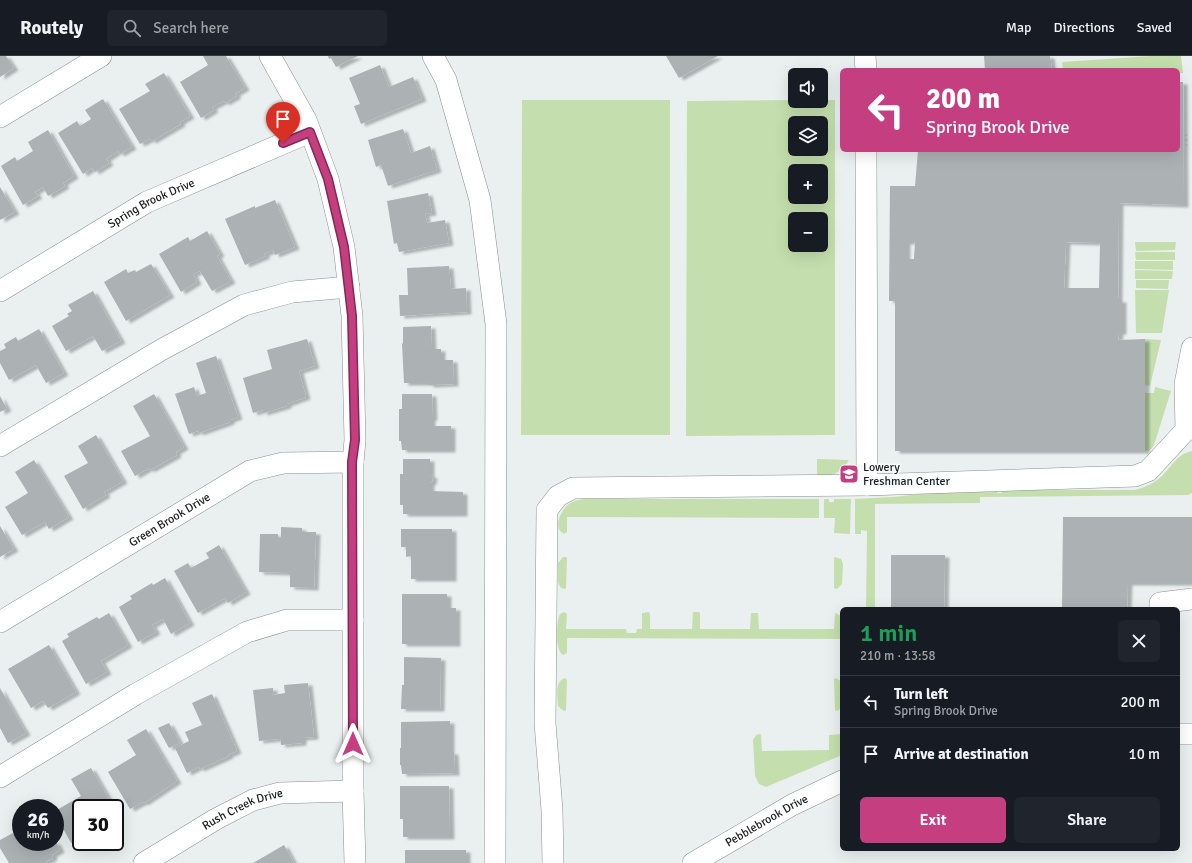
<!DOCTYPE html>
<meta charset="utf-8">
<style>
:root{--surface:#171b24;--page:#20242c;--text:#f1f3f6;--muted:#9ea1a6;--line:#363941;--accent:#c53f80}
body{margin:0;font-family:Signika,sans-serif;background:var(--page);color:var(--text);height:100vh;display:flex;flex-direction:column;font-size:15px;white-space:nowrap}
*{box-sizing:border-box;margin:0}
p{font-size:13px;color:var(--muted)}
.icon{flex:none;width:22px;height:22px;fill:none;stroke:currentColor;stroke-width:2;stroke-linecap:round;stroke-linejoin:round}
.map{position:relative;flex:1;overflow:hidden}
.side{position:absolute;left:840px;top:551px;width:340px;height:244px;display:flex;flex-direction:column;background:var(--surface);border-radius:6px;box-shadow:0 4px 16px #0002}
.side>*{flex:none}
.banner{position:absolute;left:840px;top:12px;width:340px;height:84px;border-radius:6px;box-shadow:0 4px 16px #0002;background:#c53f80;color:#fff;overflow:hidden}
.buttons{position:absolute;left:788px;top:12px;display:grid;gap:8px}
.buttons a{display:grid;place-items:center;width:40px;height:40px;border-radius:6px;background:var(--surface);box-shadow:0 4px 16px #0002;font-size:20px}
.speed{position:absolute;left:12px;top:743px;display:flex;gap:8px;font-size:20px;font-weight:700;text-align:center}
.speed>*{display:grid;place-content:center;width:52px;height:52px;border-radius:50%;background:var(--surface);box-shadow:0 4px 16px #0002;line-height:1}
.speed small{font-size:10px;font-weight:400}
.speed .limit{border:2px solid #111;border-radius:6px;background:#fff;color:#111}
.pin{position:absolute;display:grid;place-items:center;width:34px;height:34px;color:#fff;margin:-41px -17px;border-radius:50% 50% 50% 0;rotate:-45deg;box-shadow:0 0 4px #0007}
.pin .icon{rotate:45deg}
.me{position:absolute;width:44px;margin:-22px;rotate:0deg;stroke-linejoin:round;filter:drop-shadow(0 0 3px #0008)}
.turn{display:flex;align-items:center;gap:14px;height:84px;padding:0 20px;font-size:18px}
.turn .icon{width:52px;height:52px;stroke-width:2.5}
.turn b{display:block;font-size:28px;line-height:34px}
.round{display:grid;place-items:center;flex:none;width:42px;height:42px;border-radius:6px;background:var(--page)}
.head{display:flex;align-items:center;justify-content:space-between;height:68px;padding:0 20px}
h1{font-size:24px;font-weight:600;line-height:30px;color:#1e9e55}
.action{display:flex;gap:8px;margin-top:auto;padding:8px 20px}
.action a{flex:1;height:46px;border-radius:6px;background:var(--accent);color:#fff;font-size:16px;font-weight:600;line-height:46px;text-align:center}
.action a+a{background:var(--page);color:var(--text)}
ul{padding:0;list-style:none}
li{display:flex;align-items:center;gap:12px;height:52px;padding:0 20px;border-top:1px solid var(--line)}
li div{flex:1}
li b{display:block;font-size:15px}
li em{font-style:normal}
header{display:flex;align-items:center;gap:24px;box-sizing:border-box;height:56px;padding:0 20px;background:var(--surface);border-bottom:1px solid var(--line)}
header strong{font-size:19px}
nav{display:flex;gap:22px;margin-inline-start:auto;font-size:14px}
.search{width:280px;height:36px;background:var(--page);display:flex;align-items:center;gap:10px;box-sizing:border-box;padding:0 14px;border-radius:6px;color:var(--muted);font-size:15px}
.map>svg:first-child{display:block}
.green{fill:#c4dfad;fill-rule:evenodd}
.building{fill:#acb1b3;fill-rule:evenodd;filter:url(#shadow)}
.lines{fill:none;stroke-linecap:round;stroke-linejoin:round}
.minor-casing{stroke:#898f8e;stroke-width:22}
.path{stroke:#a5aaaa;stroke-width:2.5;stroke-dasharray:2 3;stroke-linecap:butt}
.minor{stroke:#fff;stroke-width:21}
.route-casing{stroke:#802953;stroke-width:10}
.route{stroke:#c53f80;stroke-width:7}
.labels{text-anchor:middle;stroke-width:3;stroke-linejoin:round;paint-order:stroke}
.street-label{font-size:12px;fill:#1b1e1d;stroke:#f7fdfd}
.poi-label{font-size:12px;fill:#1b1e1d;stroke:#f7fdfd;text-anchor:start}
</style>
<header>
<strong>Routely</strong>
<div class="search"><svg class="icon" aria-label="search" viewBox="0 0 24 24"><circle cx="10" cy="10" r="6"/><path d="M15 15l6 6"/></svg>Search here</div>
<nav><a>Map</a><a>Directions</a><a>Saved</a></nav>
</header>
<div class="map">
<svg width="1192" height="807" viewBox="0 0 1192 807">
<defs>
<filter id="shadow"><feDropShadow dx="4.5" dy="2.5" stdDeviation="1" flood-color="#0004"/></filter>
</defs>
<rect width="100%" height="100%" fill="#eaf0f0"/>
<g class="green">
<polygon points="1151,0 1181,0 1183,17 1178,17 1178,14 1063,14 1062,6"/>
<polygon points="522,44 670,44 670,379 521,379"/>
<path d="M795,44H835V379L686,380L687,45ZM795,67H821V93H795ZM795,115H821V141H795ZM795,163H821V189H795Z"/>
<polygon points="1135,186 1176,186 1175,194 1136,195"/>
<polygon points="1135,196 1175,196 1175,204 1136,204"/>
<polygon points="1135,205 1173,205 1173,214 1135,213"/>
<polygon points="1135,214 1173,215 1172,223 1135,223"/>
<polygon points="1136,224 1169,224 1168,233 1136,232"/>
<polygon points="1135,234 1169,234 1162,277 1136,277"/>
<polygon points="1145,283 1161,284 1150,330 1145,329"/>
<path d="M1155,331L1171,335L1154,389C1152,393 1149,395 1145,395V337H1154Z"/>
<path d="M1192,395V437L1188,439L980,441V447L875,448V553H866L867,475L861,474V478H855V443L893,441L961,434H997V437H1002V434H1135C1146,431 1155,427 1163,419C1173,409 1177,398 1192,395Z"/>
<path d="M817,403L849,404C843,415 829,424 817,419Z"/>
<path d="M584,443H819V462L567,461V476L564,478C552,472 561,454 569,448C573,445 578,444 584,443Z"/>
<polygon points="824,443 829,443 829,446 834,446 834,443 851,443 850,478 834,477 835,462 824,462"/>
<polygon points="563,501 566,501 567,502 566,532 564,533 560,531 558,526 558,507"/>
<polygon points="835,501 841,503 843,508 842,528 837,533 834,532 834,502"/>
<path d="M564,556L567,558L566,573H626L627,577H636L637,573H642V557L649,556L650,558V573H692L693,556H699L700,558V573H750L751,557H758L759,573H834L835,558L836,557L842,561V583L567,582V597L563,599C555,594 556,566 560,558Z"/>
<path d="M565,622L567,624L566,654L564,655L560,652L558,650C558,641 554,625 565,622Z"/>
<polygon points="836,622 842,626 842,652 837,655 835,654 834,623"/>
<polygon points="760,678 761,679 762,695 829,694 829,679 842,678 842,699 766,731 759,728 755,720 753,684 756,679"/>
</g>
<g class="building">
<polygon points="0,0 6,0 14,12 0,21"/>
<polygon points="203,0 226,0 245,32 235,38 237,40 225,47 224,45 212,51 214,54 201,62 180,26 208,9"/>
<polygon points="328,0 358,0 336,11 331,2 329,3"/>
<polygon points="666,0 718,0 679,22"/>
<polygon points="984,0 1050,0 1052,14 985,14"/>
<polygon points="380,9 389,31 413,21 422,43 361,68 354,50 360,48 349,22"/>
<polygon points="164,17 190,60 180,66 181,68 152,85 150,83 140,88 119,53 150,35 145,28"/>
<path d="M1178,26H1183L1184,149L1119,147L1118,244H1122V276H1119L1118,284L1145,283V395H895V245H889L890,130H915L918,94H1178ZM906,186H915L914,203H906ZM1066,186L1100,187L1099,232H1064Z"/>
<polygon points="103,43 132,91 120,98 118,95 106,103 109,107 95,116 92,112 83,118 58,77 77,65 80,70 91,63 85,54"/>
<polygon points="403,73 411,97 430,90 437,114 388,130 381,109 376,111 368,84"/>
<polygon points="48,74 74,120 63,127 65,130 48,140 43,131 35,136 38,140 23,149 1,110 15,101 17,105 33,95 28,86"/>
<polygon points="0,131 15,156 0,164"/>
<polygon points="428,137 432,157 425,158 427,167 445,164 449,187 399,196 397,187 394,188 387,145"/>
<polygon points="275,144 295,191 275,199 273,194 264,198 266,200 245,209 225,163 255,150 255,152"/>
<polygon points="207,175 220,198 217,200 231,225 212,235 200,215 193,218 197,226 181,236 159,198 188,181 190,185"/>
<polygon points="151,208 170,239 126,265 104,226 126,213 128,217 135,214 136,216"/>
<polygon points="449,210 451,233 466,232 467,256 400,260 399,239 408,239 407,212"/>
<polygon points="93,235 121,285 102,295 93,280 66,295 52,270 69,260 67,258 72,255 68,249"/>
<polygon points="431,270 432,293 441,293 441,304 453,304 454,328 429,329 429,327 404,327 402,288 403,287 403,271"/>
<polygon points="39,273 64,317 46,327 36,309 9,324 0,307 0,295 6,292 4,288 16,281 18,285"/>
<polygon points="307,283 315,310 299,315 306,341 287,348 287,350 263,357 263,354 253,357 243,322 272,313 267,294"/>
<polygon points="216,300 238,361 230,364 230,366 199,377 198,375 189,378 175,338 194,331 197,340 206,337 196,307"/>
<polygon points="154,338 184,391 176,396 177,399 150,414 149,412 135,420 121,395 150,380 133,350"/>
<polygon points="402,338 432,338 433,362 431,362 431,370 451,370 451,394 402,394 401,385 399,385 399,353 402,353"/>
<polygon points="0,340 7,353 0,356"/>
<polygon points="96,379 123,425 104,436 106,439 83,453 64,420 88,407 78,390"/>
<polygon points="403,403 430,403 430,419 433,420 432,426 430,427 430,435 463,436 463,458 403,458 403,449 400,449 400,418 403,418"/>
<polygon points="34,404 69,461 49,473 45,466 41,468 22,479 5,451 28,437 15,416"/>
<polygon points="1063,461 1192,461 1192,527 1128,527 1127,553 1062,553"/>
<polygon points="0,470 14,493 0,501"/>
<polygon points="281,471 302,472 302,476 316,476 314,532 290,531 290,517 259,516 260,478 278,478 278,482 281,482"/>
<polygon points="401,473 452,473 452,523 411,523 411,500 406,501 406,491 401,491"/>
<polygon points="219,489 246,536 228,547 225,542 198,557 174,515 188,507 191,512 209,502 206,497"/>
<polygon points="891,499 945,499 944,553 891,553"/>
<polygon points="165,522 190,567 171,578 163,563 152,569 156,576 138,586 119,551 132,543 130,540 152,527 153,529"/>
<polygon points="402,538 447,538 447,552 456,552 456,588 402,588"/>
<polygon points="109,557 128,589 101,605 107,616 86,628 62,585 69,581 67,578 97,561 99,563"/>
<polygon points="49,589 76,636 48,652 43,645 31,652 8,613"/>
<polygon points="404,601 441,602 440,653 401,653 402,629 404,629"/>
<polygon points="308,627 314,681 302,682 302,687 281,689 280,680 278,680 278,683 259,685 253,634 273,632 273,639 285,637 284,629"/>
<polygon points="0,632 26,677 8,687 0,672"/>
<polygon points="212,638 237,695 228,699 229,700 200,713 199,711 187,717 175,692 189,685 185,676 202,669 192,647"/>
<polygon points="450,665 450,696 454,696 455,717 402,718 401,709 400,709 400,692 401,692 401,666"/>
<polygon points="169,667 180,687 169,692 158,672"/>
<polygon points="146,673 177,725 144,747 143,746 130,753 108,716 136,699 127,684"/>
<polygon points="91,712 114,752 81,752 81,785 79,782 71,787 55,758 55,755 81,740 71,723"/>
<polygon points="400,730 449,730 450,781 403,781 403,763 400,763"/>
<polygon points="21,759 21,769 17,761"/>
<polygon points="13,777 16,782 21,780 21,786 56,786 60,794 52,799 53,802 44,807 9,807 0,792 0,784"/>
<polygon points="284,789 294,807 253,807"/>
<rect x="405" y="794" width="61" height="13"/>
</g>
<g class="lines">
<g class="minor-casing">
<g id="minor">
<polyline points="270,0 306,64 328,123 344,191 352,260 355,384 353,406 353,735 355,807"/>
<polyline points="433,0 446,24 480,144 496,268 495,807"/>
<polyline points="865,0 866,14"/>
<polyline points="0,61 101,0"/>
<polyline points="866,94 867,429 1135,420 1148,415 1186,374 1192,373"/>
<path id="s1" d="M0,235L147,146L310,76"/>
<polyline points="1186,374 1185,328 1192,292"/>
<polyline points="0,390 161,294 244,249 292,236 349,231"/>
<polyline points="1160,553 1160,547 1192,543"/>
<path id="s2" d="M0,566L250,415L283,407L353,406"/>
<polyline points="1178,678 1192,678"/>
<polyline points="0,721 136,638 247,576 287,564 353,564"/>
<path id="s3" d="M144,807L216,763L253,744L280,737L353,735"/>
<polyline points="553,807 552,754 545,667 547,454 558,440 573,432 867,429"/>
<path id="s4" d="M693,807L792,749L842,725"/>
</g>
</g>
<polyline class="path" points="1186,78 1186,92"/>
<use href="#minor" class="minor"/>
</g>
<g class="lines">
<g class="route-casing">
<polyline id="route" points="283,87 310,76 328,123 344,191 352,260 355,384 352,406 353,688"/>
</g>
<use href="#route" class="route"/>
</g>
<defs>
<g id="school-square" transform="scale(1)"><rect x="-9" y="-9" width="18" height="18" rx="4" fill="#c53f80" stroke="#f7fdfd"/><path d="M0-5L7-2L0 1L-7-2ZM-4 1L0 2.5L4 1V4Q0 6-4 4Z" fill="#fff"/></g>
</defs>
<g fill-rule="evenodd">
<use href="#school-square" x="849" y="418"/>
</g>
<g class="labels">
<g class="street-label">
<text dy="4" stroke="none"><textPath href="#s1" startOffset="175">Spring Brook Drive</textPath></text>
<text dy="4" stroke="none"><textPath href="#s2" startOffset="198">Green Brook Drive</textPath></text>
<text dy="4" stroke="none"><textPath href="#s3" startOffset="113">Rush Creek Drive</textPath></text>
<text dy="4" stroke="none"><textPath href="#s4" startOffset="85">Pebblebrook Drive</textPath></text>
</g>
<g class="poi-label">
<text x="863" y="415">Lowery<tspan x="863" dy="14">Freshman Center</tspan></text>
</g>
</g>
</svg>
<div class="buttons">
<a><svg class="icon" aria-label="sound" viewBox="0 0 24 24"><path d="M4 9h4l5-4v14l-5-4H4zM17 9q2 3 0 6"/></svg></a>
<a><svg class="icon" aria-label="layers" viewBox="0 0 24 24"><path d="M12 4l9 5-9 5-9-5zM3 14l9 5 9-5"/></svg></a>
<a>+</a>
<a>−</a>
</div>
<div class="speed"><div>26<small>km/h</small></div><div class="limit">30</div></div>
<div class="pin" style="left:283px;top:87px;background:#d93025"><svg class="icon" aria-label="arrive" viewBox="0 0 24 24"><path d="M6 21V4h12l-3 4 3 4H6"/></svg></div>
<svg class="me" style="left:353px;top:688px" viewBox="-20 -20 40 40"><path d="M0-17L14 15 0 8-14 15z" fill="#c53f80" stroke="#fff" stroke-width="4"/></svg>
<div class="banner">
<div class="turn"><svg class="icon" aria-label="left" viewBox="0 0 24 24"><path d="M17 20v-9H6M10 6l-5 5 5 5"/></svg><div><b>200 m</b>Spring Brook Drive</div></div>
</div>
<section class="side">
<div class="head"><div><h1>1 min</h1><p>210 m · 13:58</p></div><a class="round"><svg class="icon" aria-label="close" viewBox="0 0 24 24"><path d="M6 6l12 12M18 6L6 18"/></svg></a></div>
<ul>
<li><svg class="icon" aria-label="left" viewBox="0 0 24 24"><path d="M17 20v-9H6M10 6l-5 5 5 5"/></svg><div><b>Turn left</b><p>Spring Brook Drive</p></div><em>200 m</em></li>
<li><svg class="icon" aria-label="arrive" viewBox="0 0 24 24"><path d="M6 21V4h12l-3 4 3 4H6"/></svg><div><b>Arrive at destination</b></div><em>10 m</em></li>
</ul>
<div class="action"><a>Exit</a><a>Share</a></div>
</section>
</div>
